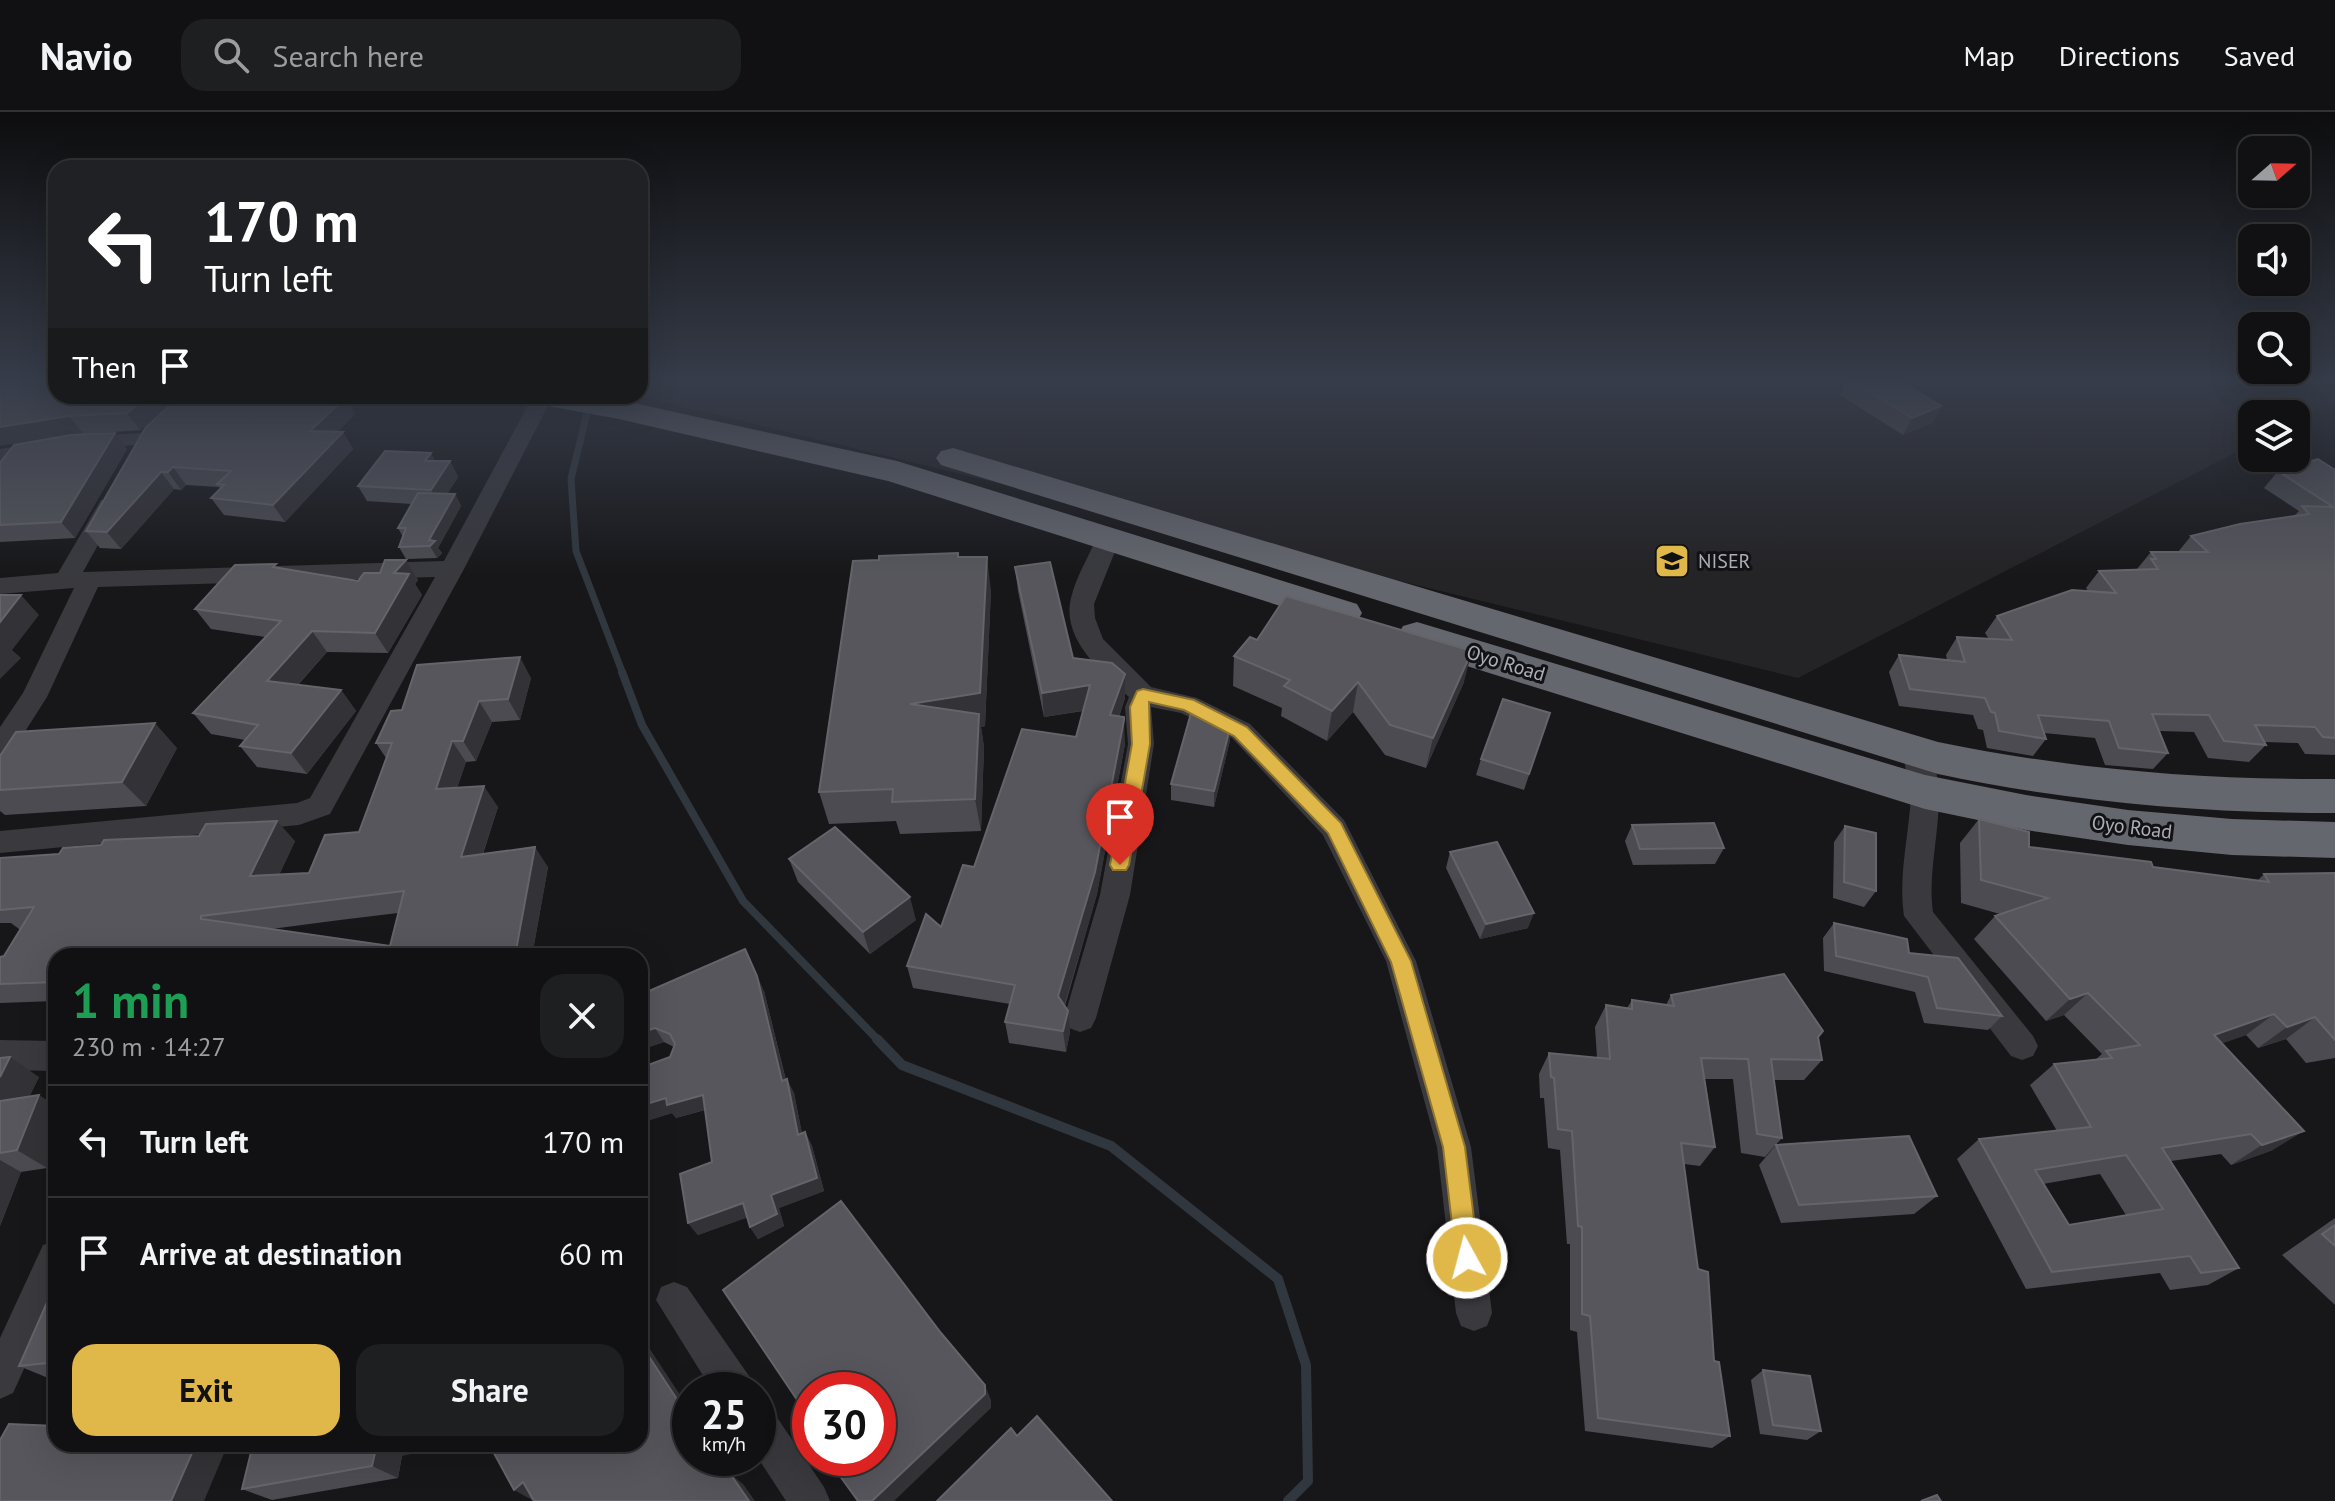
<!DOCTYPE html>
<meta charset="utf-8">
<style>
:root{--surface:#111113;--page:#1e1f21;--text:#f1f3f6;--muted:#9c9da0;--line:#303133;--accent:#e0b749}
body{margin:0;font-family:"PT Sans",sans-serif;background:var(--page);color:var(--text);height:100vh;display:flex;flex-direction:column;font-size:30px;white-space:nowrap}
*{box-sizing:border-box;margin:0}
p{font-size:26px;color:var(--muted)}
.icon{flex:none;width:44px;height:44px;fill:none;stroke:currentColor;stroke-width:2;stroke-linecap:round;stroke-linejoin:round}
.map{position:relative;flex:1;overflow:hidden}
.sheet{position:absolute;left:48px;top:836px;width:600px;height:504px;display:flex;flex-direction:column;background:var(--surface);border-radius:24px;box-shadow:0 8px 32px #0002,0 0 0 2px var(--line)}
.sheet>*{flex:none}
.top-card{position:absolute;left:48px;top:48px;width:600px;height:244px;border-radius:24px;box-shadow:0 8px 32px #0002,0 0 0 2px var(--line);background:#202124;color:#fff;overflow:hidden}
.needle{width:52px;rotate:70deg}
.fabs{position:absolute;left:2238px;top:24px;display:grid;gap:16px}
.fabs a{display:grid;place-items:center;width:72px;height:72px;border-radius:16px;background:var(--surface);box-shadow:0 8px 32px #0002,0 0 0 2px var(--line);font-size:40px}
.speed{position:absolute;left:672px;top:1260px;display:flex;gap:16px;font-size:40px;font-weight:700;text-align:center}
.speed>*{display:grid;place-content:center;width:104px;height:104px;border-radius:50%;background:var(--surface);box-shadow:0 8px 32px #0002,0 0 0 2px var(--line);line-height:1}
.speed small{font-size:20px;font-weight:400}
.speed .limit{border:12px solid #d22;background:#fff;color:#111}
.pin{position:absolute;display:grid;place-items:center;width:68px;height:68px;color:#fff;margin:-82px -34px;border-radius:50% 50% 50% 0;rotate:-45deg;box-shadow:0 0 8px #0007}
.pin .icon{rotate:45deg}
.me{position:absolute;width:88px;margin:-44px;rotate:353deg;stroke-linejoin:round;filter:drop-shadow(0 0 6px #0008)}
.turn{display:flex;align-items:center;gap:28px;height:168px;padding:0 24px;font-size:36px}
.turn .icon{width:104px;height:104px;stroke-width:2.5}
.turn b{display:block;font-size:56px;line-height:68px}
.then{display:flex;align-items:center;height:76px;padding:0 24px;background:#0003;gap:16px;font-size:30px}
.round{display:grid;place-items:center;flex:none;width:84px;height:84px;border-radius:24px;background:var(--page)}
.headline{display:flex;align-items:center;justify-content:space-between;height:136px;padding:0 24px}
h1{font-size:48px;font-weight:600;line-height:60px;color:#1e9e55}
.button{display:flex;gap:16px;margin-top:auto;padding:16px 24px}
.button a{flex:1;height:92px;border-radius:24px;background:var(--accent);color:#111;font-size:32px;font-weight:600;line-height:92px;text-align:center}
.button a+a{background:var(--page);color:var(--text)}
ul{padding:0;list-style:none}
li{display:flex;align-items:center;gap:24px;height:112px;padding:0 24px;border-top:2px solid var(--line)}
li div{flex:1}
li b{display:block;font-size:30px}
li em{font-style:normal}
header{display:flex;align-items:center;gap:48px;box-sizing:border-box;height:112px;padding:0 40px;background:var(--surface);border-bottom:2px solid var(--line)}
header strong{font-size:38px}
nav{display:flex;gap:44px;margin-inline-start:auto;font-size:28px}
.search{width:560px;height:72px;background:var(--page);display:flex;align-items:center;gap:20px;box-sizing:border-box;padding:0 28px;border-radius:24px;color:var(--muted);font-size:30px}
.map>svg:first-child{display:block}
.built{fill:#242326}
.lines{fill:none;stroke-linecap:round;stroke-linejoin:round}
.stream-far2{stroke:#31373e;stroke-width:7}
.stream-far1{stroke:#31373e;stroke-width:8}
.stream{stroke:#31373e;stroke-width:10}
.street{fill:#39393e;fill-rule:evenodd}
.highway{fill:#65676e;fill-rule:evenodd}
.wall{fill:#4c4b51;fill-rule:evenodd}
.shaded-wall{fill:#333236}
.building{fill:#56565c;stroke:#64646a;stroke-width:2;fill-rule:evenodd}
.route{fill:#e0b749;stroke:#92772f;stroke-width:2}
.labels{text-anchor:middle;stroke-width:6;stroke-linejoin:round;paint-order:stroke}
.poi-label{font-size:20px;fill:#abaeb7;stroke:#121214;text-anchor:start}
.street-label{font-size:20px;fill:#abaeb7;stroke:#121214}
</style>
<header>
<strong>Navio</strong>
<div class="search"><svg class="icon" aria-label="search" viewBox="0 0 24 24"><circle cx="10" cy="10" r="6"/><path d="M15 15l6 6"/></svg>Search here</div>
<nav><a>Map</a><a>Directions</a><a>Saved</a></nav>
</header>
<div class="map">
<svg width="2335" height="1389" viewBox="0 0 2335 1389">
<rect width="100%" height="100%" fill="#171719"/>
<polygon class="built" points="640,268 2335,268 2335,290 2296,310 2296,302 2252,302 2252,332 1798,566 640,284"/>
<g class="lines">
<polyline class="stream-far2" points="591,284 571,367 576,439 623,562"/>
<polyline class="stream-far1" points="622,560 642,613 743,789 879,929"/>
<polyline class="stream" points="877,927 902,953 1111,1034 1278,1167 1306,1253 1308,1369 1288,1389"/>
<g class="street">
<polygon points="533,284 553,284 464,457 330,702 299,713 0,741 0,719 297,691 310,686 435,465 98,475 47,585 10,643 0,646 0,615 23,581 74,476 0,482 0,466 58,461 101,388 117,388 120,393 83,460 444,449"/>
<polygon points="147,321 158,327 155,332 84,336 73,330 84,324"/>
<polygon points="43,330 51,332 54,337 51,342 0,351 0,337"/>
<path d="M1108,419L1116,422L1120,427L1094,492L1095,506L1103,527L1151,575L1197,586L1250,612L1344,708L1416,849L1471,1035L1492,1201L1487,1214L1474,1219L1461,1214L1456,1201L1437,1035L1386,849L1323,723L1232,626L1181,601L1151,595L1154,632L1130,783L1096,906L1091,916L1080,920L1069,916L1064,906L1100,783L1128,632L1125,595L1129,585C1102,561 1061,527 1071,486C1076,465 1088,446 1096,427L1100,422Z"/>
<path d="M1917,631L1927,634C1954,683 1925,747 1933,800L2033,924L2038,934L2033,944L2022,948L2011,944L1904,804C1898,763 1909,724 1911,683C1911,667 1899,649 1907,634Z"/>
<polygon points="0,928 56,929 56,959 0,958"/>
<polygon points="56,1128 56,1187 13,1281 0,1287 0,1226 43,1133"/>
<polygon points="674,1170 687,1175 749,1264 754,1278 712,1278 656,1188 661,1175"/>
<polygon points="758,1293 772,1298 824,1375 830,1389 786,1389 758,1346"/>
</g>
<g class="highway">
<polygon points="532,284 602,284 897,349 1357,492 1362,501 1357,510 1343,514 888,369 619,307 548,294 536,291"/>
<path d="M953,336L1938,630C2070,657 2201,668 2335,667V701C2201,701 2070,690 1938,662L941,353L936,346L941,339Z"/>
<polygon points="1417,510 1925,663 2026,683 2128,698 2232,707 2335,710 2335,746 2232,743 2128,733 2026,718 1925,697 1403,534 1397,524 1403,514"/>
</g>
</g>
<g class="wall">
<polygon points="1847,268 1899,268 1941,294 1932,311 1903,323 1840,283"/>
<polygon points="56,284 178,284 140,318 71,323 115,321 127,337 75,426 0,430 0,351 68,323"/>
<polygon points="180,284 355,302 337,320 343,320 353,337 285,410 224,403 211,386 220,377 219,375 186,373 181,378 174,377 121,437 100,436 86,419"/>
<polygon points="435,349 450,349 458,365 447,382 455,382 461,394 438,436 442,441 437,446 406,447 399,435 403,425 398,416 412,392 367,389 358,374"/>
<polygon points="2335,358 2335,643 2305,642 2298,631 2265,630 2266,633 2249,650 2208,646 2194,620 2160,619 2168,641 2153,657 2105,653 2095,626 2044,621 2046,627 2033,644 1987,636 1983,618 1978,617 1973,603 1899,594 1889,560 1899,543 1947,548 1946,543 1957,525 1989,527 1985,521 1997,504 2088,479 2086,476 2099,459 2137,457 2151,440 2178,440 2191,424 2294,404 2299,399 2264,376 2278,359"/>
<polygon points="959,445 991,478 985,614 981,615 984,635 981,719 900,722 896,709 829,712 819,680"/>
<polygon points="406,448 418,468 415,472 422,483 388,541 327,540 298,573 341,578 356,599 307,662 257,655 240,634 245,628 211,622 193,601 265,525 211,517 195,497 279,456 358,469 380,461"/>
<polygon points="1015,455 1073,546 1125,586 1119,605 1125,632 1097,782 1065,894 1070,920 1066,940 1009,931 1005,910 1010,892 913,876 907,854 941,815 974,755 1076,625 1083,599 1044,605 1018,479"/>
<polygon points="1257,528 1464,570 1426,656 1385,643 1353,600 1327,629 1281,604 1282,596 1233,574 1234,544"/>
<path d="M531,566L520,608L492,610L476,649L466,650L457,676L498,695L483,742L548,755L532,844H56V889L0,891V845L4,844L21,817H19L11,811H0V746L295,729L279,763L309,761L359,720L386,646L376,631L402,598ZM398,801L390,834L271,817L340,808Z"/>
<polygon points="1550,601 1524,678 1476,663 1481,647"/>
<polygon points="1230,628 1214,695 1171,688 1171,672"/>
<polygon points="177,636 146,694 5,703 0,699 0,644"/>
<path d="M1979,707L2029,735L2153,755L2258,768L2264,762L2335,761V946L2306,951L2286,927L2258,936L2246,923L2222,931L2273,1038L2231,1053L2221,1042L2171,1049L2239,1156L2208,1173L2170,1178L2160,1161L2026,1177L1957,1047L1979,1027L2057,1019L2030,973L2054,952L2095,948L2102,942L2064,903L2046,909L1974,827L1995,804L2000,802L1961,791L1960,731ZM2100,1062L2126,1103L2069,1113L2043,1072Z"/>
<polygon points="1632,713 1724,736 1715,752 1633,753 1625,729"/>
<polygon points="1845,714 1876,779 1864,795 1833,786 1834,730"/>
<polygon points="1450,740 1528,816 1480,827 1446,756"/>
<polygon points="789,747 916,808 870,842 798,770"/>
<polygon points="1834,811 1909,841 2002,904 1988,918 1924,911 1915,880 1824,859 1823,826"/>
<polygon points="764,879 786,968 794,981 802,1022 805,1020 812,1034 824,1079 779,1096 784,1114 758,1127 750,1115 747,1105 698,1123 688,1111 712,1050 705,998 676,1006 672,1001 640,1011 640,956 670,945 674,935 664,930 640,938 640,883"/>
<polygon points="1671,883 1818,925 1822,948 1804,968 1774,968 1782,1026 1765,1045 1741,1041 1733,967 1705,967 1715,1035 1700,1054 1684,1052 1698,1157 1714,1249 1730,1324 1712,1336 1585,1319 1577,1220 1570,1218 1570,1132 1567,1132 1560,1038 1548,1036 1544,986 1540,986 1539,962 1549,941 1597,946 1595,915 1606,893 1627,896 1632,888 1666,893"/>
<polygon points="0,946 39,965 29,985 47,1056 21,1060 0,1114"/>
<polygon points="1776,1033 1937,1084 1914,1102 1781,1111 1759,1053"/>
<polygon points="2335,1106 2335,1193 2282,1143"/>
<polygon points="56,1170 56,1267 53,1268 19,1254"/>
<polygon points="1763,1258 1821,1319 1807,1328 1760,1322 1751,1268"/>
<polygon points="402,1344 398,1366 272,1388 242,1377"/>
</g>
<g class="shaded-wall">
<polygon points="147,284 178,284 140,318 127,301"/>
<polygon points="346,285 355,302 320,336 310,319"/>
<polygon points="1941,294 1932,311 1903,323 1912,306"/>
<polygon points="69,304 83,321 0,334 0,315"/>
<polygon points="343,320 353,337 285,410 273,393"/>
<polygon points="115,321 127,337 75,426 61,410"/>
<polygon points="431,341 439,357 425,349"/>
<polygon points="450,349 458,365 439,394 431,378"/>
<polygon points="173,355 186,373 181,378 168,360"/>
<polygon points="161,360 174,377 121,437 107,420"/>
<polygon points="455,382 461,394 438,436 442,441 437,446 430,434 429,428"/>
<polygon points="987,445 991,478 985,614 981,615 984,635 981,719 975,687 910,592"/>
<polygon points="406,448 418,468 415,472 422,483 388,541 375,521 394,461"/>
<polygon points="21,483 39,503 12,538 21,546 0,567 0,510"/>
<polygon points="312,519 327,540 283,589 267,569"/>
<polygon points="1472,539 1464,570 1426,656 1433,626"/>
<polygon points="520,545 531,566 520,608 508,587"/>
<polygon points="1125,562 1125,586 1111,627 1110,603"/>
<polygon points="1358,570 1353,600 1327,629 1332,599"/>
<polygon points="1090,573 1092,597 1044,605 1042,581"/>
<polygon points="341,578 356,599 307,662 291,641"/>
<polygon points="479,589 492,610 476,649 463,629"/>
<polygon points="1124,608 1125,632 1097,782 1061,905 1058,884"/>
<polygon points="155,611 177,636 146,694 122,670"/>
<polygon points="1231,612 1230,628 1214,695 1214,679"/>
<polygon points="452,629 466,650 450,698 436,677"/>
<polygon points="484,674 498,695 475,765 461,745"/>
<polygon points="277,709 295,729 269,784 250,764"/>
<polygon points="535,735 548,755 532,844 515,844"/>
<polygon points="910,785 916,808 870,842 863,820"/>
<polygon points="1534,801 1528,816 1480,827 1486,812"/>
<polygon points="745,837 764,879 789,982 782,969"/>
<polygon points="2088,881 2064,903 2046,909 2070,887"/>
<polygon points="1068,899 1070,920 1066,940 1063,919"/>
<polygon points="2274,902 2246,923 2187,944 2214,923"/>
<polygon points="2315,905 2286,927 2258,936 2287,915"/>
<polygon points="655,916 664,930 640,938 640,921"/>
<polygon points="10,945 39,965 17,1010 0,999 0,965"/>
<polygon points="787,967 794,981 805,1036 798,1023"/>
<polygon points="39,983 56,994 56,1032 47,1056 17,1038"/>
<polygon points="703,983 711,996 676,1006 672,1001 640,1011 640,994 666,986"/>
<polygon points="2304,1019 2273,1038 2231,1053 2262,1033"/>
<polygon points="805,1020 812,1034 824,1079 779,1096 784,1114 758,1127 750,1115 771,1083"/>
<polygon points="0,1048 21,1060 0,1114"/>
<polygon points="743,1091 752,1104 698,1123 688,1111"/>
<polygon points="640,1222 690,1298 690,1307 640,1231"/>
<polygon points="985,1273 991,1288 991,1296 894,1389 872,1389"/>
<polygon points="196,1332 228,1332 204,1389 171,1389"/>
<polygon points="377,1332 457,1332 402,1344 398,1366 372,1354"/>
<polygon points="715,1346 722,1346 734,1365 743,1372 755,1389 749,1389 726,1363"/>
<polygon points="523,1370 534,1389 514,1378"/>
</g>
<g class="building">
<polygon points="0,268 56,268 56,284 147,284 127,301 69,304 0,315"/>
<polygon points="1851,268 1899,268 1941,294 1912,306"/>
<polygon points="180,284 338,284 346,285 310,319 343,320 273,393 211,386 224,373 217,372 231,359 173,355 168,360 161,360 107,420 86,419 146,315"/>
<polygon points="115,321 61,410 0,413 0,351 14,333 71,323"/>
<polygon points="385,339 431,341 425,349 450,349 431,378 358,374"/>
<polygon points="2318,347 2335,358 2335,626 2323,625 2315,615 2255,613 2266,633 2224,629 2209,603 2152,602 2168,641 2119,636 2109,609 2038,603 2046,627 1999,619 1995,601 1991,600 1985,586 1910,577 1899,543 1965,550 1957,525 2012,528 1997,504 2072,478 2116,481 2099,459 2158,457 2151,447 2156,447 2151,440 2208,440 2191,424 2240,412 2309,402 2302,394 2333,395 2278,359"/>
<polygon points="418,381 455,382 429,428 435,429 430,434 399,435 406,416 398,416"/>
<polygon points="958,441 958,445 987,445 980,581 910,592 979,602 975,687 892,690 893,677 819,680 853,449 879,448 879,444"/>
<polygon points="385,448 406,448 394,461 409,462 375,521 312,519 267,569 341,578 291,641 240,634 258,613 193,601 281,509 195,497 235,453 276,452 273,455 358,469 364,461 380,461"/>
<polygon points="1050,450 1073,546 1112,551 1125,562 1110,603 1124,605 1124,608 1095,760 1058,884 1068,899 1063,919 1005,910 1015,873 907,854 926,802 941,815 963,753 974,755 1022,617 1076,625 1090,573 1042,581 1015,455"/>
<polygon points="0,483 21,483 0,510"/>
<polygon points="1286,484 1472,539 1433,626 1390,613 1358,570 1332,599 1284,574 1290,568 1234,544 1250,525 1257,528"/>
<path d="M520,545L508,587L479,589L463,629H452L436,677L484,674L461,745L535,735L515,844H56V870L0,872V845L4,844L34,795L0,798V746L59,742L63,736L101,733L104,728L199,724L206,712L277,709L250,764L309,761L325,723L359,720L392,631H376L391,599L402,598L417,553ZM404,779L390,834L201,807V804Z"/>
<polygon points="1503,587 1550,601 1529,662 1481,647"/>
<polygon points="1191,601 1216,604 1231,612 1214,679 1171,672"/>
<polygon points="155,611 122,670 0,678 0,644 16,620"/>
<path d="M1979,707L2029,720V735L2151,750L2153,755L2269,770L2264,762L2335,761V928L2315,905L2287,915L2274,902L2214,923L2304,1019L2262,1033L2251,1022L2162,1036L2239,1156L2201,1161L2190,1144L2052,1160L1979,1027L2091,1015L2054,952L2112,946L2106,939L2140,933L2088,881L2070,887L1995,804L2048,786L1981,768ZM2126,1043L2163,1097L2069,1113L2035,1058Z"/>
<polygon points="1714,711 1724,736 1640,737 1632,713"/>
<polygon points="1845,714 1876,721 1876,779 1844,770"/>
<polygon points="835,715 910,785 863,820 789,747"/>
<polygon points="1497,730 1534,801 1486,812 1450,740"/>
<polygon points="1834,811 1907,827 1909,841 1958,846 2002,904 1937,896 1928,865 1836,844"/>
<polygon points="745,837 757,864 782,969 787,967 798,1023 805,1020 817,1066 771,1083 777,1102 750,1115 743,1091 688,1111 680,1062 712,1050 703,983 667,993 666,986 640,994 640,956 670,945 675,932 670,922 655,916 640,921 640,883"/>
<polygon points="1784,862 1823,919 1818,925 1822,948 1771,947 1782,1026 1757,1022 1748,947 1701,946 1715,1035 1681,1031 1698,1157 1708,1160 1714,1249 1719,1250 1730,1324 1598,1306 1590,1204 1582,1202 1582,1115 1578,1114 1572,1019 1558,1017 1554,966 1551,965 1549,941 1610,947 1606,893 1632,897 1632,888 1674,894 1671,883"/>
<polygon points="10,945 0,965 0,946"/>
<polygon points="39,983 17,1038 0,1041 0,989"/>
<polygon points="1909,1024 1937,1084 1799,1093 1776,1033"/>
<polygon points="841,1089 941,1221 985,1273 985,1282 872,1389 858,1389 827,1346 878,1346 878,1278 810,1278 810,1307 723,1178"/>
<polygon points="56,1102 56,1113 51,1114"/>
<polygon points="2335,1113 2335,1134 2322,1122"/>
<polygon points="56,1170 56,1250 19,1254"/>
<polygon points="640,1231 690,1307 690,1346 715,1346 726,1363 729,1360 749,1389 534,1389 523,1370 514,1378 489,1332 640,1332"/>
<polygon points="1763,1258 1810,1264 1821,1319 1773,1313"/>
<polygon points="1037,1304 1112,1389 937,1389 1011,1316 1017,1324"/>
<polygon points="9,1312 56,1314 56,1332 196,1332 171,1389 0,1389 0,1328"/>
<polygon points="253,1332 377,1332 372,1354 242,1377"/>
<polygon points="1937,1383 1941,1389 1921,1389"/>
</g>
<linearGradient id="sky" x2="0" y2="1"><stop stop-color="#0d0d0e"/><stop offset="0.58" stop-color="#363c49"/><stop offset="1" stop-color="#363c49" stop-opacity="0"/></linearGradient>
<rect width="2335" height="463" fill="url(#sky)"/>
<polygon class="route" points="1143,577 1194,588 1247,615 1341,711 1411,849 1465,1035 1479,1146 1476,1154 1467,1157 1459,1154 1456,1146 1443,1035 1391,850 1328,721 1234,624 1184,598 1149,590 1150,632 1129,753 1126,758 1113,758 1110,753 1132,632 1130,595 1137,579"/>
<defs>
<g id="school-square" transform="scale(1.8)"><rect x="-9" y="-9" width="18" height="18" rx="4" fill="#e0b749" stroke="#121214"/><path d="M0-5L7-2L0 1L-7-2ZM-4 1L0 2.5L4 1V4Q0 6-4 4Z" fill="#111"/></g>
</defs>
<g fill-rule="evenodd">
<use href="#school-square" x="1672" y="449"/>
</g>
<g class="labels">
<g class="poi-label">
<text x="1698" y="456">NISER</text>
</g>
<g class="street-label">
<text transform="translate(1506 551) rotate(17)" y="7">Oyo Road</text>
<text transform="translate(2132 715) rotate(7)" y="7">Oyo Road</text>
</g>
</g>
</svg>
<div class="fabs">
<a><svg class="needle" viewBox="-14 -14 28 28"><path d="M0-13l5 13h-10z" fill="#e53935"/><path d="M0 13l5-13h-10z" fill="#9c9da0"/></svg></a>
<a><svg class="icon" aria-label="sound" viewBox="0 0 24 24"><path d="M4 9h4l5-4v14l-5-4H4zM17 9q2 3 0 6"/></svg></a>
<a><svg class="icon" aria-label="search" viewBox="0 0 24 24"><circle cx="10" cy="10" r="6"/><path d="M15 15l6 6"/></svg></a>
<a><svg class="icon" aria-label="layers" viewBox="0 0 24 24"><path d="M12 4l9 5-9 5-9-5zM3 14l9 5 9-5"/></svg></a>
</div>
<div class="speed"><div>25<small>km/h</small></div><div class="limit">30</div></div>
<div class="pin" style="left:1120px;top:753px;background:#d93025"><svg class="icon" aria-label="arrive" viewBox="0 0 24 24"><path d="M6 21V4h12l-3 4 3 4H6"/></svg></div>
<svg class="me" style="left:1467px;top:1146px" viewBox="-20 -20 40 40"><circle r="17" fill="#e0b749" stroke="#fff" stroke-width="3"/><path d="M0-11L8 9 0 5-8 9z" fill="#fff"/></svg>
<div class="top-card">
<div class="turn"><svg class="icon" aria-label="left" viewBox="0 0 24 24"><path d="M17 20v-9H6M10 6l-5 5 5 5"/></svg><div><b>170 m</b>Turn left</div></div>
<div class="then">Then<svg class="icon" aria-label="arrive" viewBox="0 0 24 24"><path d="M6 21V4h12l-3 4 3 4H6"/></svg></div>
</div>
<section class="sheet">
<div class="headline"><div><h1>1 min</h1><p>230 m · 14:27</p></div><a class="round"><svg class="icon" aria-label="close" viewBox="0 0 24 24"><path d="M6 6l12 12M18 6L6 18"/></svg></a></div>
<ul>
<li><svg class="icon" aria-label="left" viewBox="0 0 24 24"><path d="M17 20v-9H6M10 6l-5 5 5 5"/></svg><div><b>Turn left</b></div><em>170 m</em></li>
<li><svg class="icon" aria-label="arrive" viewBox="0 0 24 24"><path d="M6 21V4h12l-3 4 3 4H6"/></svg><div><b>Arrive at destination</b></div><em>60 m</em></li>
</ul>
<div class="button"><a>Exit</a><a>Share</a></div>
</section>
</div>
